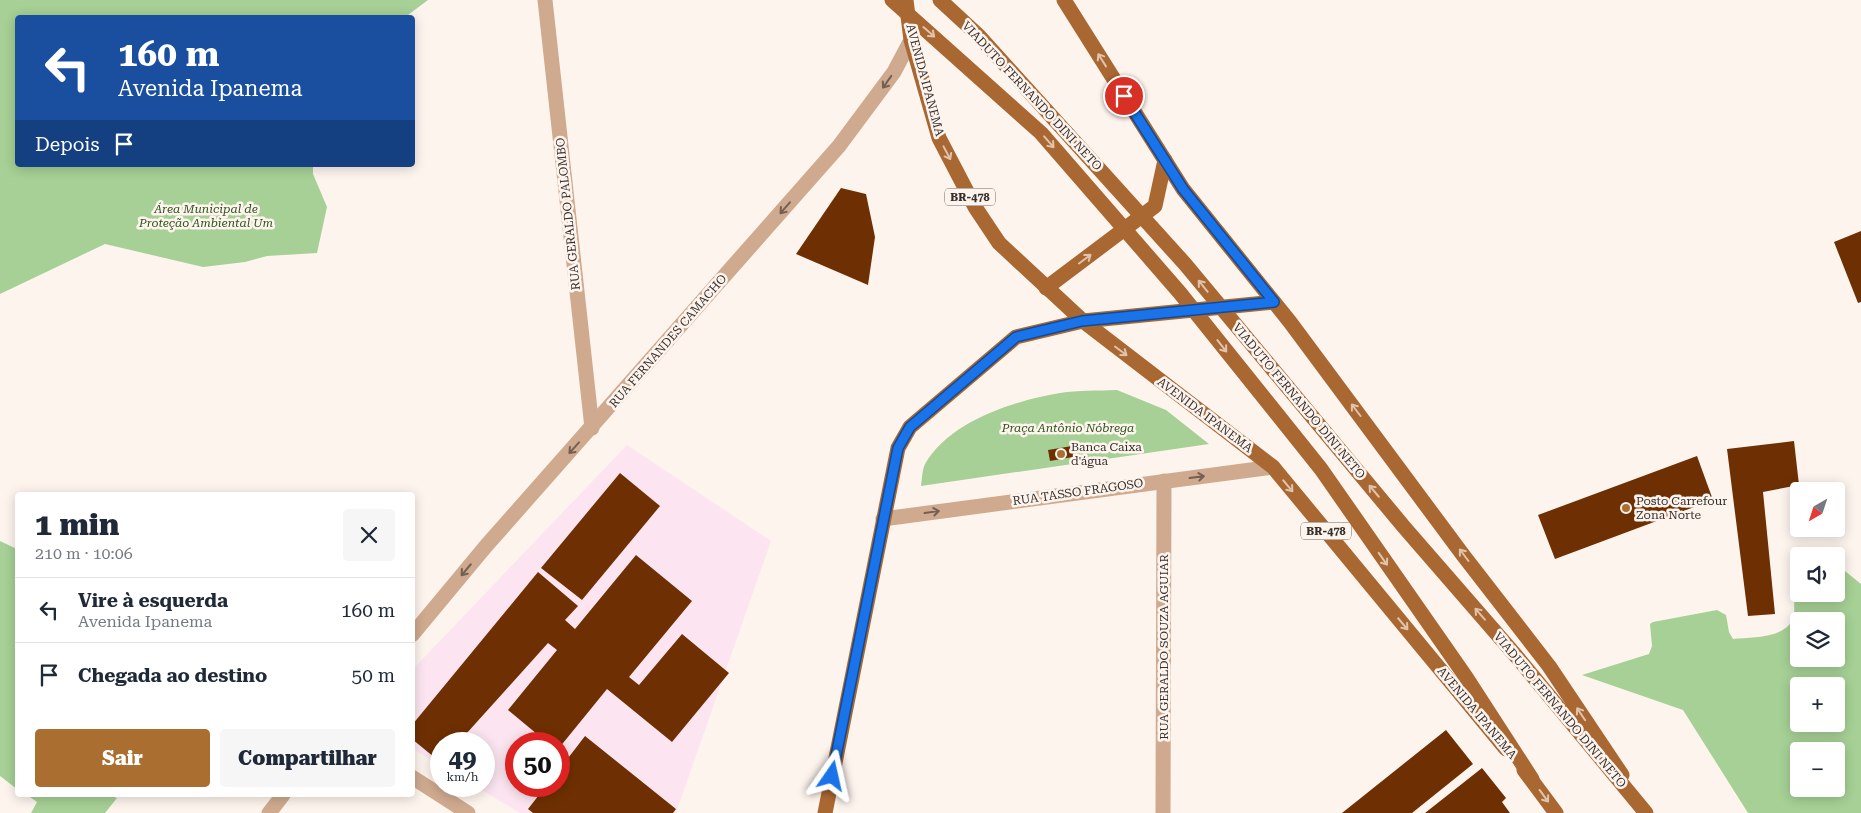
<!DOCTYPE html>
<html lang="pt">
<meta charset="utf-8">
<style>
:root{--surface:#fff;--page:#f6f6f7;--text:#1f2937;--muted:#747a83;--line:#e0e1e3;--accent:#aa6f30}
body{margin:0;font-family:"Roboto Serif",serif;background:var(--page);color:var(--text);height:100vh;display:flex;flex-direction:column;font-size:19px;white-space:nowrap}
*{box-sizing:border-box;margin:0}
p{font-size:16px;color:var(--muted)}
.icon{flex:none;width:28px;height:28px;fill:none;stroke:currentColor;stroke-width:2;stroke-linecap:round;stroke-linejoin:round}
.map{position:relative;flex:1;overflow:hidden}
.side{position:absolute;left:15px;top:492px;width:400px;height:305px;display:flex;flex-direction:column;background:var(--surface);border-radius:5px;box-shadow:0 2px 12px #0003}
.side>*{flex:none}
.banner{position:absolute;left:15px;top:15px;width:400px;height:152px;border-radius:5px;box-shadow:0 2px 12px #0003;background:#1a4fa0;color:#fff;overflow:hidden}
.needle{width:32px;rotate:219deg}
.fabs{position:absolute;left:1790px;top:482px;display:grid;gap:10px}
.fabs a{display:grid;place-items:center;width:55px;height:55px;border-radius:5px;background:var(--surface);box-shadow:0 2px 12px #0003;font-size:25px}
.speed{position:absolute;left:430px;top:732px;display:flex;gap:10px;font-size:25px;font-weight:700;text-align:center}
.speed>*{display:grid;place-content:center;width:65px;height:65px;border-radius:50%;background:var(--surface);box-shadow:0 2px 12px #0003;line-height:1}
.speed small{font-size:12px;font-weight:400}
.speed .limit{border:8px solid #d22;background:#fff;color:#111}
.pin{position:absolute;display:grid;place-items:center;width:42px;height:42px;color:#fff;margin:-21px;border:2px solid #fff;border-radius:50%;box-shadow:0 1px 5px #0007}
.me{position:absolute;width:55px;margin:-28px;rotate:11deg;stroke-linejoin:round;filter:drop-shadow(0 0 4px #0008)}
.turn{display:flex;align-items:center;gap:18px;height:105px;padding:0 20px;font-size:22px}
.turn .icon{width:65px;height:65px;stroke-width:2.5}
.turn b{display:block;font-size:35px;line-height:42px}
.then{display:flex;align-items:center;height:48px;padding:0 20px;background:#0003;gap:10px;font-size:19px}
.round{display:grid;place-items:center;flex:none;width:52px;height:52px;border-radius:5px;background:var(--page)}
.head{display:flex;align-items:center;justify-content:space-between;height:85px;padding:0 20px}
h1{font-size:30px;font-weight:800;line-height:38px}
.primary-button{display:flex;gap:10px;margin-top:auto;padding:10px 20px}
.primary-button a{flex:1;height:58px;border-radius:5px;background:var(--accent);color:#fff;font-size:20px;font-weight:800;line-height:58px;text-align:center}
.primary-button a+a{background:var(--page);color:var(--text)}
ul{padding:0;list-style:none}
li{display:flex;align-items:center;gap:15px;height:65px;padding:0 20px;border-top:1px solid var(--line)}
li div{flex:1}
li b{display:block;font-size:19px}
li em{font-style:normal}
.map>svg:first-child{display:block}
.education{fill:#fce5f0;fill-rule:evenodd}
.green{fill:#a6d095;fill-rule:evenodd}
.building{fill:#6e3002}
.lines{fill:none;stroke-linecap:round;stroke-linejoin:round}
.minor{stroke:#cfaa8f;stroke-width:15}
.major{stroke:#a96732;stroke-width:15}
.major-bridge{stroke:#a96732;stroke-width:15}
.oneway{stroke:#e0c3ac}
.oneway2{stroke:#736053}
.route-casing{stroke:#114b97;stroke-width:12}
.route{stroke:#1a73e8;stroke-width:9}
.poi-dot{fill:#aa6f30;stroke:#fef4ee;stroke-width:2}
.labels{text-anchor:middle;stroke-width:5;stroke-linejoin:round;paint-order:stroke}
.shield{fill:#fef4ee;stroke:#716966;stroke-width:1}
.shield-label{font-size:11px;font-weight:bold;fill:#352e2b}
.street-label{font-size:12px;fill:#352e2b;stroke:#fef4ee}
.park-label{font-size:12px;font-style:italic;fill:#2e541c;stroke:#fef4ee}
.poi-label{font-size:12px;fill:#352e2b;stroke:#fef4ee;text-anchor:start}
</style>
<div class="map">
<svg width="1861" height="813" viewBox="0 0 1861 813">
<rect width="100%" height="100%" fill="#fef4ee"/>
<path class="education" d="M627,445L771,541L676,813H520L475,786H484V744H441V766L413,749V669ZM516,744H559V786H516Z"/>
<g class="green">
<polygon points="0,0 428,0 404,18 18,18 18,165 313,165 313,174 327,207 317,253 267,256 245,262 203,267 105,244 0,294"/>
<path d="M1117,390L1166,410L1209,444L921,486C922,480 922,470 925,464C950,421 1013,401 1060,393C1078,390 1098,391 1117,390Z"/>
<polygon points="0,541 17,549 17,789 0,776"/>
<path d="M1836,558L1845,571L1861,584V813H1748L1683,710L1582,675L1649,654L1652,646L1650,624L1653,622L1717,610L1726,615L1729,632L1733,639C1752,637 1790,639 1794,614C1795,601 1792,588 1799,576V594H1836ZM1799,621H1836V659H1799ZM1836,686V724H1799V686ZM1799,751H1836V789H1799Z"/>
<polygon points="27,795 108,795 117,798 105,813 31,813 37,802"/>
</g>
<g class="building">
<polygon points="841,188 866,194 875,237 868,285 796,254"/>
<polygon points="1861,231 1861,302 1858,303 1834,242"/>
<polygon points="1794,441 1799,485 1763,492 1775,614 1748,616 1727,449"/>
<polygon points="1072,446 1073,457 1050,461 1048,450"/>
<polygon points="1697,456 1713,500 1555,559 1538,515"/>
<polygon points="620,473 660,506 582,600 541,568"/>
<polygon points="636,555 692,601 629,677 639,685 682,634 729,673 672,742 607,689 559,748 559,744 549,744 508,710 557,650 548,643 457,744 441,744 440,762 412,739 412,725 538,572 578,606 565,620 575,629"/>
<polygon points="1446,730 1473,764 1412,813 1342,813"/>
<polygon points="585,736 676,809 673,813 533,813 528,809 546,786 559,786 559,770"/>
<polygon points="1482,768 1506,798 1502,802 1510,813 1425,813"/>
</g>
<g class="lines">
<g class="minor">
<polyline points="545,0 592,428"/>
<polyline points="883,519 1273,467"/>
<polyline points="412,635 486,546 839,146 894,72 911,40"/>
<polyline points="412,777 468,813"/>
<polyline points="269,813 283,795"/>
<polyline points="1163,813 1164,481"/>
</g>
<g class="major">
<polyline points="906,0 911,40 939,138 975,207 999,243 1083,321 1273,467 1506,749"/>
<polyline points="1064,0 1183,189 1290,322 1463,555 1549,666 1622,775"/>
<polyline points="1046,288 1155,206 1165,160"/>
<polyline points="1524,770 1556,813"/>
<polyline points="825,813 898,448 910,427 1016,337 1083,321 1274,302"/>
</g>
<g class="major-bridge">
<polyline points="892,0 1041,133 1180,293 1321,469 1466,677 1532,779"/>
<polyline points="940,0 979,36 1185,264 1404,527 1517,657 1646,813"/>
</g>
</g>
<defs><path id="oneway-shaft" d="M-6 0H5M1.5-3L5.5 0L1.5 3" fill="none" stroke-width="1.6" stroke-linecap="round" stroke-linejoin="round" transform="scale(1.25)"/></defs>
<g class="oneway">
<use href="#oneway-shaft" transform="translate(929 32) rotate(41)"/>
<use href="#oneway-shaft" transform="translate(1102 60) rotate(-122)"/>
<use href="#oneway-shaft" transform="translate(1049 142) rotate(49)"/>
<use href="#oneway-shaft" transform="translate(947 153) rotate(62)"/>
<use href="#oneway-shaft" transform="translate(1085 259) rotate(-37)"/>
<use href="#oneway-shaft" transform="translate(1203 286) rotate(-129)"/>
<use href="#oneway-shaft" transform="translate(1222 346) rotate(52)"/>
<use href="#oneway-shaft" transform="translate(1121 351) rotate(37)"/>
<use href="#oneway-shaft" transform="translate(1356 410) rotate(-127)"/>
<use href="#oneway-shaft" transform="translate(1288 486) rotate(50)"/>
<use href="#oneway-shaft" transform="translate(1374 491) rotate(-130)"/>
<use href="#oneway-shaft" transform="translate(1464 555) rotate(-127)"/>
<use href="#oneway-shaft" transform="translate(1383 559) rotate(55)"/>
<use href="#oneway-shaft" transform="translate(1480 614) rotate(-131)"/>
<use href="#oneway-shaft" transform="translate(1403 624) rotate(50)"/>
<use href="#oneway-shaft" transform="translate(1581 714) rotate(-124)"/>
<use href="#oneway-shaft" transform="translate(1544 796) rotate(54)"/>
</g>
<g class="oneway2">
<use href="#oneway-shaft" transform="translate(887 82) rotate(125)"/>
<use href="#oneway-shaft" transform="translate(785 208) rotate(131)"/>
<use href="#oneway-shaft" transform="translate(574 448) rotate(132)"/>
<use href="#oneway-shaft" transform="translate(1197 477) rotate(-7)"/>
<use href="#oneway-shaft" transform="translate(932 512) rotate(-8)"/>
<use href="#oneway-shaft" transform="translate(466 570) rotate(130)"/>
</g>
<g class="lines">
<g class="route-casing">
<polyline id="route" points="832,776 898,448 910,427 1016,337 1082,321 1274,302 1183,189 1124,96"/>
</g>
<use href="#route" class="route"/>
</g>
<g class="poi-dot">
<circle cx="1061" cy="454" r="5"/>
<circle cx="1626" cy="508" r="5"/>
</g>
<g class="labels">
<g class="shield">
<rect x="945" y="188.5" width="50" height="17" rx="4"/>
<rect x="1301" y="522.5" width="50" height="17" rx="4"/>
</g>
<g class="shield-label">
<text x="970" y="201">BR-478</text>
<text x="1326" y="535">BR-478</text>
</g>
<g class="street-label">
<text transform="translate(925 80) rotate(75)" y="4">AVENIDA IPANEMA</text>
<text transform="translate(1032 96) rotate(47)" y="4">VIADUTO FERNANDO DINI NETO</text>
<text transform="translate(568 214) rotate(-96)" y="4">RUA GERALDO PALOMBO</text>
<text transform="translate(668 341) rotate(-49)" y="4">RUA FERNANDES CAMACHO</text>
<text transform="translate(1299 401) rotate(50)" y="4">VIADUTO FERNANDO DINI NETO</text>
<text transform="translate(1205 415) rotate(37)" y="4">AVENIDA IPANEMA</text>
<text transform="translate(1078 492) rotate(-8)" y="4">RUA TASSO FRAGOSO</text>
<text transform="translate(1164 647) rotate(-90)" y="4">RUA GERALDO SOUZA AGUIAR</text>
<text transform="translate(1560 710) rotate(50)" y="4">VIADUTO FERNANDO DINI NETO</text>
<text transform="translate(1477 713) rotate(50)" y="4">AVENIDA IPANEMA</text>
</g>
<g class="park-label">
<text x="206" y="213">Área Municipal de<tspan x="206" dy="14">Proteção Ambiental Um</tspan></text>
<text x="1068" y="432">Praça Antônio Nóbrega</text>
</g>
<g class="poi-label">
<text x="1071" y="451">Banca Caixa<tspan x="1071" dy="14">d'água</tspan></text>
<text x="1636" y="505">Posto Carrefour<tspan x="1636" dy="14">Zona Norte</tspan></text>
</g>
</g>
</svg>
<div class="fabs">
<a><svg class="needle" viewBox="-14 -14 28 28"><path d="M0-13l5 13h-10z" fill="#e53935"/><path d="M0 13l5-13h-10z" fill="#747a83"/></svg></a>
<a><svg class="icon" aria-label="sound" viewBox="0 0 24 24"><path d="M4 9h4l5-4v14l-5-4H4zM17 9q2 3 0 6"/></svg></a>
<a><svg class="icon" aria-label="layers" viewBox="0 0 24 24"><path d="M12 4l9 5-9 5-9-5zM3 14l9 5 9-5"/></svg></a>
<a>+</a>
<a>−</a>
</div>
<div class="speed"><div>49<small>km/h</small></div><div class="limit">50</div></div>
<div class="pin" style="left:1124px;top:96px;background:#d93025"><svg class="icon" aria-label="arrive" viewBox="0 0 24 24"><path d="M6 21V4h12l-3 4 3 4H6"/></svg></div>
<svg class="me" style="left:832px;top:776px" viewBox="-20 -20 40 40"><path d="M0-17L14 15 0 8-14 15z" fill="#1a73e8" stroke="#fff" stroke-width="4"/></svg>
<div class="banner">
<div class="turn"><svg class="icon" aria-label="left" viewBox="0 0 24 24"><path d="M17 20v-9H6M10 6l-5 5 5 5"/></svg><div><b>160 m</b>Avenida Ipanema</div></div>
<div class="then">Depois<svg class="icon" aria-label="arrive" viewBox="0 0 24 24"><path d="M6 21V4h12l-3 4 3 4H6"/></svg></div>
</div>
<section class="side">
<div class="head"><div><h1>1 min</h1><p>210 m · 10:06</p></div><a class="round"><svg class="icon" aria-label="close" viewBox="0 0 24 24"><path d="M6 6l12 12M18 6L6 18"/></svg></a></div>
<ul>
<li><svg class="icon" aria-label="left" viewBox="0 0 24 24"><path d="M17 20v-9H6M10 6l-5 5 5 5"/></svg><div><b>Vire à esquerda</b><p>Avenida Ipanema</p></div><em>160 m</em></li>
<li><svg class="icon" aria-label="arrive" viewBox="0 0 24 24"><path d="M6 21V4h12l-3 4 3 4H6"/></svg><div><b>Chegada ao destino</b></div><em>50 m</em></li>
</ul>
<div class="primary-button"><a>Sair</a><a>Compartilhar</a></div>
</section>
</div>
